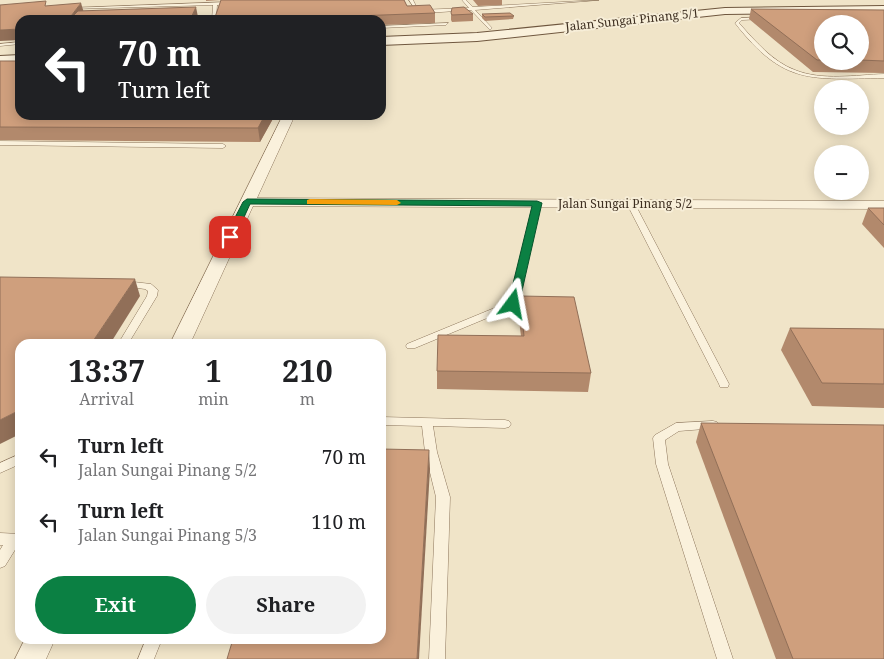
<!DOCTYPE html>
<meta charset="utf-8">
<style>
:root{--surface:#fff;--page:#f2f2f2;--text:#202124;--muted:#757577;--accent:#0b8043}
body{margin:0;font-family:"Noto Serif",serif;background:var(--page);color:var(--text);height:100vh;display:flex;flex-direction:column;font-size:19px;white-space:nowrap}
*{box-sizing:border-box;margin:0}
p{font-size:16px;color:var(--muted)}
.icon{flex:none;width:28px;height:28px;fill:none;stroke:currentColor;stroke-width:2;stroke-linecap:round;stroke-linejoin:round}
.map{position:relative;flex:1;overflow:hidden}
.panel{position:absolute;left:15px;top:339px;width:371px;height:305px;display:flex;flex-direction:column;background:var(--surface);border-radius:15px;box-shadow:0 2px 12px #0003}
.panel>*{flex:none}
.top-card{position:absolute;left:15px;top:15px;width:371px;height:105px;border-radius:15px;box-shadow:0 2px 12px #0003;background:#202124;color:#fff;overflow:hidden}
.tools{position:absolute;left:814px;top:15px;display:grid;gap:10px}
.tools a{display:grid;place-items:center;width:55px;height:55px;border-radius:50%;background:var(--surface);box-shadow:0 2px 12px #0003;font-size:25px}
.pin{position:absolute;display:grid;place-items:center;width:42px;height:42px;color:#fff;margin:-21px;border-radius:10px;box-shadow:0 2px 8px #0006}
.me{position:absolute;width:55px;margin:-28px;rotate:13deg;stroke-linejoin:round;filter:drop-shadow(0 0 4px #0008)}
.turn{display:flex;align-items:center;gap:18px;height:105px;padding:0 20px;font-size:22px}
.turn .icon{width:65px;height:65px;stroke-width:2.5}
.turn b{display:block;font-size:35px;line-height:42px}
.eta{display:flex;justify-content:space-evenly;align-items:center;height:85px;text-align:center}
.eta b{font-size:30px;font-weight:700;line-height:35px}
.button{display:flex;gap:10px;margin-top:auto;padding:10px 20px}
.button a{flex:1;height:58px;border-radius:30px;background:var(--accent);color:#fff;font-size:20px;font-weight:700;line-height:58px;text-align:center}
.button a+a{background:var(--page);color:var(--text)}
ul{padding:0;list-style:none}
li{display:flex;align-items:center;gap:15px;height:65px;padding:0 20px}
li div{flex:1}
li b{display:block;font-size:19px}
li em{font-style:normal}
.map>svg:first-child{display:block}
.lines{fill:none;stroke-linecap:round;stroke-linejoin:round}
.lane-casing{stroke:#8d765c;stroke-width:1}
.street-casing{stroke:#8d765c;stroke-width:1}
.secondary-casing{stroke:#6f573f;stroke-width:2}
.lane{fill:#faf1dc;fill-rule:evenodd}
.street{fill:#faf1dc;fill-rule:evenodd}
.secondary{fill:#faf1dc;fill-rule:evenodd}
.wall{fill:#b2896c;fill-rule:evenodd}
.shaded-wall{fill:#916f58}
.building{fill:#cf9f7d;stroke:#916f58}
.route{fill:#0b8043;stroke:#07532c}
.slow{fill:#f59e0b}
.labels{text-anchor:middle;stroke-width:4;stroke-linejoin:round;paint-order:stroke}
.far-street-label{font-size:12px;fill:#3d2e20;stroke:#f7eed8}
</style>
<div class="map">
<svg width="884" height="659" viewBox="0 0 884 659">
<rect width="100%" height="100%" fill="#f0e4c8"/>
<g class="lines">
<g class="lane-casing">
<g id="lane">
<polygon points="409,0 413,0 418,10 469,8 462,0 466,0 473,7 599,0 475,10 492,28 490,30 471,10 426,13 417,12"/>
<polygon points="231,2 232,4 217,5 216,20 212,20 213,5 71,9 69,8"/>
<path d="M765,17L763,19L742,20L739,23C755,41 773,62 795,70C822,81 856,75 884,74V78C811,79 784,86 735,23L741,18Z"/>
<polygon points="448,23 446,25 381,28 381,26"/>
<polygon points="20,42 20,44 0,46 0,44"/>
<polygon points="0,141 223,144 226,146 223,148 0,145"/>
<polygon points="534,201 540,201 541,203 516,306 415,348 407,348 406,346 407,344 509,302"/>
<polygon points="628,202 634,202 635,204 729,384 728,387 720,387 719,384 627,204"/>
<polygon points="125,281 151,284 158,290 157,296 128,344 118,344 147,296 148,291 145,289 122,286 120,284 122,282"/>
<polygon points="381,417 505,420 509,421 511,424 509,427 505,428 433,426 437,452 450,497 445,659 429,659 436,497 425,452 422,426 381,425"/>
<polygon points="713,421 717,422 719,425 717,428 679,431 665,440 668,464 733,659 717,659 656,464 653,438 655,435 676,423"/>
<polygon points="20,454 20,464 0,473 0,463"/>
<polygon points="0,533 20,534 20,544 18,545 5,566 0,568 0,550 3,545 0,545"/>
<polygon points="146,639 162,639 154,659 138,659"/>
</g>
</g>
<g class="street-casing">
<g id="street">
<polygon points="283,115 295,115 257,198 884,201 884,209 253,206 190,344 170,344"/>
<polygon points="25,639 55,639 46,659 15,659"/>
</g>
</g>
<g class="secondary-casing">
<g id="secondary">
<polygon points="884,6 884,12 725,14 477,41 381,45 381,37 477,33 725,8"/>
<polygon points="20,55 20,63 0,64 0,56"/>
</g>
</g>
<use href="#lane" class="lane"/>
<use href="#street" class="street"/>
<use href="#secondary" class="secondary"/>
</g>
<g class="wall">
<polygon points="206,0 404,0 407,6 435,13 435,23 381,25 381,20 214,20 221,0 206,1"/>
<polygon points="473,0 502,0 502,5 478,6"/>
<path d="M751,9L884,10V73L813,72L749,19ZM822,24H860V61H822Z"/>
<polygon points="451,13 473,14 473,21 452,22 451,20"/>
<polygon points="482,14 514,16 513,19 485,21 482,18"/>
<polygon points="0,61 20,115 275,115 260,142 0,140"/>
<polygon points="868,208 884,208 884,248 862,224"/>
<polygon points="520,296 591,373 588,392 437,389 437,371 521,336 518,313"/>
<polygon points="790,328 884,329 884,408 812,406 781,350"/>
<polygon points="701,423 884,659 776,659 696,442"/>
</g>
<g class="shaded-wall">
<polygon points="81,3 84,13 79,20 68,20"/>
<polygon points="196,7 198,17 197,20 190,20"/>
<polygon points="20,29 20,40 0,41 0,30"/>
<polygon points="265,115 275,115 260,142 258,128"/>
<polygon points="135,279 140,296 110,344 91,344"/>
<polygon points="20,410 20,434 0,444 0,420"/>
<polygon points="429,450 430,469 419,659 417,659"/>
</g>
<g class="building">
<polygon points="221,0 404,0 407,6 430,5 435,13 252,20 214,20"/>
<polygon points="46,1 45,6 81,3 68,20 20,20 20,29 0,30 0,5"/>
<polygon points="196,7 190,20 69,20 78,11"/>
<polygon points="464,7 473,14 452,15 451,13 452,8"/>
<polygon points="751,9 884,10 884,61 860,60 860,24 822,24 822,60 817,60"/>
<polygon points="510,13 514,16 485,17 482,14"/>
<polygon points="0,61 20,61 20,115 265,115 258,128 0,127"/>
<polygon points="868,208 884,208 884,225"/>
<polygon points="0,277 135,279 91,344 20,344 20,410 0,420"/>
<polygon points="520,296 574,297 591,373 437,371 438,335 524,336"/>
<polygon points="790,328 884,329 884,384 822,383"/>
<polygon points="701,423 884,425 884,659 793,659"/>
<polygon points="381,449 429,450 417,659 227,659 233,639 381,639"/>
</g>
<polygon class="route" points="247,199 537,201 542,203 519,304 513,308 508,304 532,206 250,204 235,237 233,239 227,239 225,237 243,202"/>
<polygon class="slow" points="310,199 397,200 401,203 397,205 307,204 307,200"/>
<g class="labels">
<g class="far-street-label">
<text transform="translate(632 20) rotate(-6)" y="4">Jalan Sungai Pinang 5/1</text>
<text x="625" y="208">Jalan Sungai Pinang 5/2</text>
</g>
</g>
</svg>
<div class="tools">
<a><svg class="icon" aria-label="search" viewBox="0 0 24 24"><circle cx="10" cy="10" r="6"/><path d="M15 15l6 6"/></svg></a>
<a>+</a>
<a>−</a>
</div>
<div class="pin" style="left:230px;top:237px;background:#d93025"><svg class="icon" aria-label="arrive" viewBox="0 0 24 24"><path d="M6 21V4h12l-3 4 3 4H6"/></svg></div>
<svg class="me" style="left:513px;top:304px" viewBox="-20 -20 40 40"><path d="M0-17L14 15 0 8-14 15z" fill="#0b8043" stroke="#fff" stroke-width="4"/></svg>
<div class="top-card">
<div class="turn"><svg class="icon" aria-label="left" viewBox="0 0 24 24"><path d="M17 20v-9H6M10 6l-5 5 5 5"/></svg><div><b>70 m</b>Turn left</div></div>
</div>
<section class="panel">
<div class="eta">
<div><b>13:37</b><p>Arrival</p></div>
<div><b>1</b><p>min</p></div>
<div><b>210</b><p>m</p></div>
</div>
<ul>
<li><svg class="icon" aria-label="left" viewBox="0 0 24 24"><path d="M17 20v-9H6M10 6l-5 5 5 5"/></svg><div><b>Turn left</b><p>Jalan Sungai Pinang 5/2</p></div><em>70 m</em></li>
<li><svg class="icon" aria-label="left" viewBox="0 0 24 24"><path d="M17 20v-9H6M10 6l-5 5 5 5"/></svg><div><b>Turn left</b><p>Jalan Sungai Pinang 5/3</p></div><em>110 m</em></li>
</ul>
<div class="button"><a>Exit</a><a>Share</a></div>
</section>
</div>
